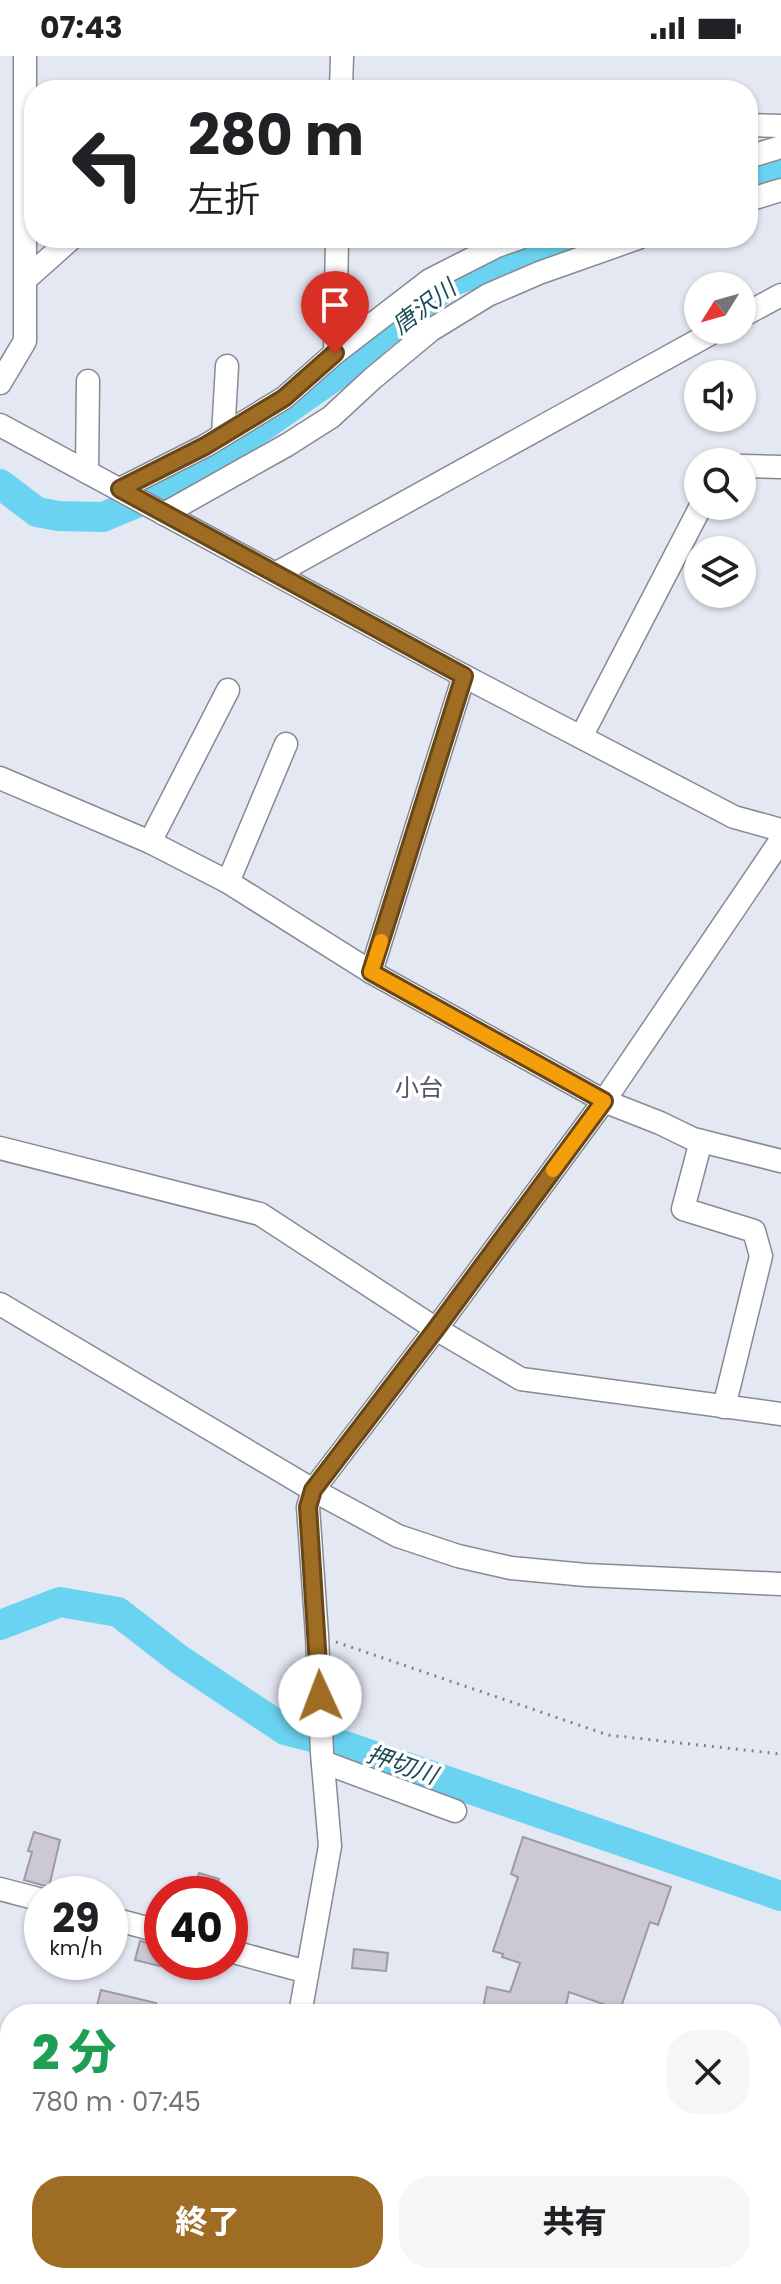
<!DOCTYPE html>
<html lang="ja">
<meta charset="utf-8">
<style>
:root{--surface:#fff;--page:#f6f6f6;--text:#202124;--muted:#757577;--accent:#9f6c23}
body{margin:0;font-family:Poppins,"Noto Sans JP",sans-serif;background:var(--page);color:var(--text);height:100vh;display:flex;flex-direction:column;font-size:30px;white-space:nowrap}
*{box-sizing:border-box;margin:0}
p{font-size:26px;color:var(--muted)}
.icon{flex:none;width:44px;height:44px;fill:none;stroke:currentColor;stroke-width:2;stroke-linecap:round;stroke-linejoin:round}
.map{position:relative;flex:1;overflow:hidden}
.details{position:absolute;left:0px;top:1948px;width:782px;height:280px;display:flex;flex-direction:column;background:var(--surface);border-radius:32px 32px 0 0;box-shadow:0 2px 6px #0004}
.details>*{flex:none}
.guide{position:absolute;left:24px;top:24px;width:734px;height:168px;border-radius:32px;box-shadow:0 2px 6px #0004;background:#fff;color:var(--text);overflow:hidden}
.needle{width:52px;rotate:233deg}
.controls{position:absolute;left:684px;top:216px;display:grid;gap:16px}
.controls a{display:grid;place-items:center;width:72px;height:72px;border-radius:50%;background:var(--surface);box-shadow:0 2px 6px #0004;font-size:40px}
.speed{position:absolute;left:24px;top:1820px;display:flex;gap:16px;font-size:40px;font-weight:700;text-align:center}
.speed>*{display:grid;place-content:center;width:104px;height:104px;border-radius:50%;background:var(--surface);box-shadow:0 2px 6px #0004;line-height:1}
.speed small{font-size:20px;font-weight:400}
.speed .limit{border:12px solid #d22;background:#fff;color:#111}
.pin{position:absolute;display:grid;place-items:center;width:68px;height:68px;color:#fff;margin:-82px -34px;border-radius:50% 50% 50% 0;rotate:-45deg;box-shadow:0 0 8px #0007}
.pin .icon{rotate:45deg}
.me{position:absolute;width:88px;margin:-44px;rotate:358deg;stroke-linejoin:round;filter:drop-shadow(0 0 6px #0008)}
.turn{display:flex;align-items:center;gap:28px;height:168px;padding:0 32px;font-size:36px}
.turn .icon{width:104px;height:104px;stroke-width:2.5}
.turn b{display:block;font-size:56px;line-height:68px}
.round{display:grid;place-items:center;flex:none;width:84px;height:84px;border-radius:32px;background:var(--page)}
.headline{display:flex;align-items:center;justify-content:space-between;height:136px;padding:0 32px}
h1{font-size:48px;font-weight:800;line-height:60px;color:#1e9e55}
.primary-button{display:flex;gap:16px;margin-top:auto;padding:16px 32px}
.primary-button a{flex:1;height:92px;border-radius:32px;background:var(--accent);color:#fff;font-size:32px;font-weight:800;line-height:92px;text-align:center}
.primary-button a+a{background:var(--page);color:var(--text)}
.status{display:flex;justify-content:space-between;align-items:center;height:56px;padding:0 40px;background:var(--surface);direction:ltr}
.status svg{height:22px;fill:currentColor}
.map>svg:first-child{display:block}
.lines{fill:none;stroke-linecap:round;stroke-linejoin:round}
.river{stroke:#69d3f1;stroke-width:30}
.building{fill:#cdc9d4;stroke:#9e9aa4;stroke-width:2}
.minor-casing{stroke:#878a94;stroke-width:25}
.major-casing{stroke:#878a94;stroke-width:31}
.path{stroke:#7f8188;stroke-width:3;stroke-dasharray:2 6;stroke-linecap:butt}
.minor{stroke:#fff;stroke-width:22}
.major{stroke:#fff;stroke-width:28}
.route-casing{stroke:#674617;stroke-width:20}
.route{stroke:#9f6c23;stroke-width:14}
.slow{stroke:#f59e0b;stroke-width:14}
.labels{text-anchor:middle;stroke-width:7;stroke-linejoin:round;paint-order:stroke}
.water-label{font-size:24px;font-style:italic;fill:#1d4b58;stroke:#fff}
.neighbourhood-label{font-size:24px;fill:#53565f;stroke:#fff}
</style>
<div class="status"><b>07:43</b><svg viewBox="0 0 49 12"><path d="M0 12V9h3v3zM5 12V6h3v6zM10 12V3h3v9zM15 12V0h3v12zM26 1h20v11H26zM47 4h2v5h-2z"/></svg></div>
<div class="map">
<svg width="781" height="2228" viewBox="0 0 781 2228">
<rect width="100%" height="100%" fill="#e4e8f3"/>
<g class="lines">
<g class="river">
<polyline points="748,121 781,110"/>
<polyline points="0,428 37,456 58,460 103,461 165,435 216,403 346,312 378,282 451,226 569,182"/>
<polyline points="0,1569 60,1546 118,1556 180,1604 285,1674 342,1689 781,1840"/>
</g>
</g>
<g class="building">
<polygon points="34,1776 60,1784 49,1831 24,1824 32,1796 28,1795"/>
<polygon points="523,1781 671,1831 658,1869 650,1866 620,1954 569,1936 564,1958 482,1958 487,1931 510,1936 520,1907 502,1901 503,1898 493,1895 518,1821 511,1818"/>
<polygon points="199,1817 219,1823 215,1838 194,1833"/>
<polygon points="140,1885 162,1890 160,1910 135,1904"/>
<polygon points="354,1893 388,1897 386,1915 352,1912"/>
<polygon points="101,1934 156,1947 153,1958 95,1958"/>
</g>
<g class="lines">
<g class="minor-casing">
<g id="minor">
<polyline points="341,34 342,0"/>
<polyline points="748,69 781,70"/>
<polyline points="748,101 781,91"/>
<polyline points="748,144 781,134"/>
<polyline points="26,223 72,182"/>
<polyline points="742,260 781,239"/>
<polyline points="335,297 337,182"/>
<polyline points="0,327 25,285 25,0"/>
<polyline points="0,369 464,620 734,761 781,774"/>
<polyline points="223,379 227,310"/>
<polyline points="742,410 781,411"/>
<polyline points="87,416 88,325"/>
<polyline points="120,433 205,390 284,342 335,297 430,224 497,190 520,182"/>
<polyline points="164,458 287,389 331,361 372,323 431,274 488,239 539,217 638,182"/>
<polyline points="277,517 717,274"/>
<polyline points="581,681 701,450"/>
<polyline points="0,722 150,786 228,826 371,916 604,1045 660,1067 693,1083 781,1105"/>
<polyline points="150,786 228,634"/>
<polyline points="228,826 286,688"/>
<polyline points="371,916 464,620"/>
<polyline points="701,1085 683,1153 754,1175 761,1200 724,1351"/>
<polyline points="0,1092 260,1158 436,1273 521,1323 781,1358"/>
<polyline points="0,1248 313,1434 398,1480 458,1500 511,1512 586,1519 781,1528"/>
<polyline points="323,1706 455,1755"/>
<polyline points="0,1833 42,1844"/>
<polyline points="110,1862 162,1876"/>
<polyline points="230,1895 307,1916"/>
<polyline points="300,1958 330,1790 322,1697 317,1579 308,1451 313,1434 436,1273 604,1045 781,784"/>
<polyline points="772,2182 781,2181"/>
<polyline points="253,2228 255,2218"/>
<polyline points="671,2228 683,2218"/>
</g>
</g>
<g class="major-casing">
<g id="major">
<polyline points="0,2008 10,2009"/>
<polyline points="772,2073 781,2073"/>
</g>
</g>
<polyline class="path" points="336,1586 608,1679 781,1698"/>
<use href="#minor" class="minor"/>
<use href="#major" class="major"/>
</g>
<g class="lines">
<g class="route-casing">
<polyline id="route" points="320,1640 308,1451 313,1434 436,1273 604,1045 371,916 464,620 120,433 205,390 284,342 335,297"/>
</g>
<use href="#route" class="route"/>
<polyline class="slow" points="381,885 371,916 604,1045 553,1114"/>
</g>
<g class="labels">
<g class="water-label">
<text transform="translate(424 251) rotate(-37)" y="8">唐沢川</text>
<text transform="translate(402 1709) rotate(19)" y="8">押切川</text>
</g>
<g class="neighbourhood-label">
<text x="419" y="1040">小台</text>
</g>
</g>
</svg>
<div class="controls">
<a><svg class="needle" viewBox="-14 -14 28 28"><path d="M0-13l5 13h-10z" fill="#e53935"/><path d="M0 13l5-13h-10z" fill="#757577"/></svg></a>
<a><svg class="icon" aria-label="sound" viewBox="0 0 24 24"><path d="M4 9h4l5-4v14l-5-4H4zM17 9q2 3 0 6"/></svg></a>
<a><svg class="icon" aria-label="search" viewBox="0 0 24 24"><circle cx="10" cy="10" r="6"/><path d="M15 15l6 6"/></svg></a>
<a><svg class="icon" aria-label="layers" viewBox="0 0 24 24"><path d="M12 4l9 5-9 5-9-5zM3 14l9 5 9-5"/></svg></a>
</div>
<div class="speed"><div>29<small>km/h</small></div><div class="limit">40</div></div>
<div class="pin" style="left:335px;top:297px;background:#d93025"><svg class="icon" aria-label="arrive" viewBox="0 0 24 24"><path d="M6 21V4h12l-3 4 3 4H6"/></svg></div>
<svg class="me" style="left:320px;top:1640px" viewBox="-20 -20 40 40"><circle r="19" fill="#fff"/><path d="M0-13L10 11 0 6-10 11z" fill="#9f6c23"/></svg>
<div class="guide">
<div class="turn"><svg class="icon" aria-label="left" viewBox="0 0 24 24"><path d="M17 20v-9H6M10 6l-5 5 5 5"/></svg><div><b>280 m</b>左折</div></div>
</div>
<section class="details">
<div class="headline"><div><h1>2 分</h1><p>780 m · 07:45</p></div><a class="round"><svg class="icon" aria-label="close" viewBox="0 0 24 24"><path d="M6 6l12 12M18 6L6 18"/></svg></a></div>
<div class="primary-button"><a>終了</a><a>共有</a></div>
</section>
</div>
